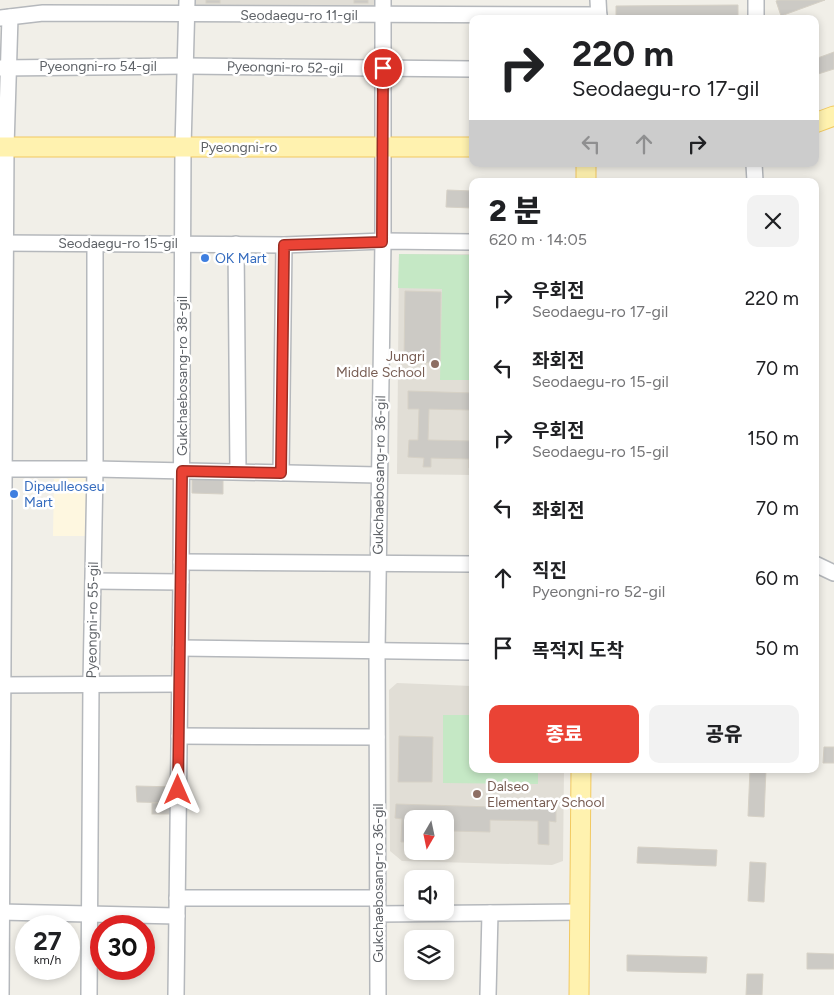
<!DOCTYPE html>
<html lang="ko">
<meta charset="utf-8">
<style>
:root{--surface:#fff;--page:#f2f2f2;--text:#202124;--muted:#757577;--accent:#ea4335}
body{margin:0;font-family:Figtree,"Noto Sans KR",sans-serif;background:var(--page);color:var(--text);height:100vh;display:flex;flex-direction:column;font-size:19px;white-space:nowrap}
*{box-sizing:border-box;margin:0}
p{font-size:16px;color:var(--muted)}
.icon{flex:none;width:28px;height:28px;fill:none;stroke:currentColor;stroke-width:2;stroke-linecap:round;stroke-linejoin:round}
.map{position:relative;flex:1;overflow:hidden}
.details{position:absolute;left:469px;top:178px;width:350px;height:595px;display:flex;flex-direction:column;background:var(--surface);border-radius:10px;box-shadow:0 2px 8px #0003}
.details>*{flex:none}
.banner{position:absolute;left:469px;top:15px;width:350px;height:152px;border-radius:10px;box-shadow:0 2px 8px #0003;background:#fff;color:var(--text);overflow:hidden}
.needle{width:32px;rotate:189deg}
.buttons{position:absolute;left:404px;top:810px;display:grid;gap:10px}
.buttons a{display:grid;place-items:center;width:50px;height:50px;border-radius:10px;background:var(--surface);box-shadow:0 2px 8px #0003;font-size:25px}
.speed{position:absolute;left:15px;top:915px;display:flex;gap:10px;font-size:25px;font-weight:700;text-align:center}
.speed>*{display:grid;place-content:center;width:65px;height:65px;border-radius:50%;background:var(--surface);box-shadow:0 2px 8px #0003;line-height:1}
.speed small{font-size:12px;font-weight:400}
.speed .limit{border:8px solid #d22;background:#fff;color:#111}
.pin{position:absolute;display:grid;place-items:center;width:42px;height:42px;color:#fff;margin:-21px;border:2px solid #fff;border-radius:50%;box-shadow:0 1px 5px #0007}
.me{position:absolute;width:55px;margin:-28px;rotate:0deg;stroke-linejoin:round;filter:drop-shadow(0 0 4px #0008)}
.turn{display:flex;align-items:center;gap:18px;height:105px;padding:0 20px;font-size:22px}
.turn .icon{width:65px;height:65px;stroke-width:2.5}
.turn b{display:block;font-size:35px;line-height:42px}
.lanes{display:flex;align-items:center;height:48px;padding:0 20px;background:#0003;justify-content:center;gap:25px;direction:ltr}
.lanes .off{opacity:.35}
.round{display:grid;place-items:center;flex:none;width:52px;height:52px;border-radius:10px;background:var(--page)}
.headline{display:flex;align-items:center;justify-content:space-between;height:85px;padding:0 20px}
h1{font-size:30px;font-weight:800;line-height:38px}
.cta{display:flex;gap:10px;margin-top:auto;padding:10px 20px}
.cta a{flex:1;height:58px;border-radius:10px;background:var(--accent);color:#fff;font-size:20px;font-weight:800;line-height:58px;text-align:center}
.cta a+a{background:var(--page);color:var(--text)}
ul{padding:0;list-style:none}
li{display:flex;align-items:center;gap:15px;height:70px;padding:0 20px}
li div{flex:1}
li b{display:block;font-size:19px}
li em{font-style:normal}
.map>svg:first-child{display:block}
.commercial{fill:#fef7e0}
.education{fill:#e1ded6;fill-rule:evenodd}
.green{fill:#c5e8c5}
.building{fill:#cccac5;stroke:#d6d1c6}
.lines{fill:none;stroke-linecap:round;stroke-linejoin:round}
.minor-casing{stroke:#b5b8bc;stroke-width:18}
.major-casing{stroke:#f2c960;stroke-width:21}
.minor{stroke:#fff;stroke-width:15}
.major{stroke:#fff2af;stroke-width:19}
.route-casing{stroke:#982c22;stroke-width:12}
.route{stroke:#ea4335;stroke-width:9}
.shop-dot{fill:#3f7fe0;stroke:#fff;stroke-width:2}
.education-dot{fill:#8d6e63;stroke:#fff;stroke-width:2}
.labels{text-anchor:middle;stroke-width:5;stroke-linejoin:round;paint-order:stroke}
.street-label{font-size:14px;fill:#5f6368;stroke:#fff}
.shop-label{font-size:14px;fill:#366cbe;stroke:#fff;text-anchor:start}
.education-label{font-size:14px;fill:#785e54;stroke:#fff;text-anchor:end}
</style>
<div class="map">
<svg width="834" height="995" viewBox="0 0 834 995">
<rect width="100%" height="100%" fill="#f1efe8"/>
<polygon class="commercial" points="89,477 89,536 53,536 54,479"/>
<g class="education">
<polygon points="195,0 379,0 379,9 195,8"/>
<polygon points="399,254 472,254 472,475 397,474"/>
<path d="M397,683L472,686V769H564L563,861L552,865L402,861L390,851L389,690ZM412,819H445V851H412Z"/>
</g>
<g class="green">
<polygon points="399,254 472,255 472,380 440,380 442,289 398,288"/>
<polygon points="443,715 472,715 472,769 538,769 538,784 443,783"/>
</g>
<g class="building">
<rect x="206" y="0" width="14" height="3"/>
<rect x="354" y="0" width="14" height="3"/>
<polygon points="779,0 825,0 781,16 776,1"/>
<polygon points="738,5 738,19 616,19 616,6"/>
<polygon points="834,52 834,69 815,75 815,59"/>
<polygon points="447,190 472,191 472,208 446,207"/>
<polygon points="405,291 441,292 440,363 404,362"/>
<polygon points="408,391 472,393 472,419 470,419 470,410 429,409 428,440 472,441 472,468 469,468 469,459 431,458 431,467 423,467 424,458 408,457 409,440 418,440 419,409 408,409"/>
<polygon points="192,479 223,480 223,494 192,493"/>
<polygon points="399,736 433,737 432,782 398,782"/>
<polygon points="824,747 834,747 834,763 823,763"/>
<polygon points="750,769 766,769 764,817 748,816"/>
<polygon points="136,786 176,787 176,803 137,802"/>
<rect x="152" y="803" width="24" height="11"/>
<polygon points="396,804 556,809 556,822 549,821 549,845 538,844 538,821 490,820 490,832 453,831 453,820 445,820 445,819 412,819 412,842 401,842 402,819 395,818"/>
<polygon points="638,847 717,850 716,866 637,863"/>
<polygon points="750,862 766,863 764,902 748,901"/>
<polygon points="807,953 834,954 834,969 807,969"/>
<polygon points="627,955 707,957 706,973 627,971"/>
<polygon points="747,974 763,974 762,995 746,995"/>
</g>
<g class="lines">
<g class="minor-casing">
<g id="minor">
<polyline points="598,0 599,19"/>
<polyline points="756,0 756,19"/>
<polyline points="0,18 43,13 599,15"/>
<polyline points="0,68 186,66 472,69"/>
<polyline points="754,164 755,181"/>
<polyline points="0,243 284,245 383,241 472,242"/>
<polyline points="236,244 238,471"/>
<polyline points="0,469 95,469 378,475"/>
<polyline points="281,473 284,245"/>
<polyline points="181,562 472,564"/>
<polyline points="815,564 834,573"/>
<polyline points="93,581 181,582"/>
<polyline points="180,648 472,652"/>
<polyline points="0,685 179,684"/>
<polyline points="179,736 377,737"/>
<polyline points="177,898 378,898"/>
<polyline points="0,912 177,916"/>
<polyline points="378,914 580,912"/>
<polyline points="1,995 6,147 10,17"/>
<polyline points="89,995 91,684 95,469 95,245"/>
<polyline points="176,995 181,582 183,147 187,0"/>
<polyline points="378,995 377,651 383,241 383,0"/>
<polyline points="488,995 490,913"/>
</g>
</g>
<g class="major-casing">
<g id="major">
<polyline points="815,123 834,116"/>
<polyline points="0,147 472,147"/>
<polyline points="586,181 586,164"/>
<polyline points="579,995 581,769"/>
</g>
</g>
<use href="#minor" class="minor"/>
<use href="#major" class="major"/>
</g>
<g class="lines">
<g class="route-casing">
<polyline id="route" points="178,790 182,471 281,473 284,245 382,242 383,68"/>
</g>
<use href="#route" class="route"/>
</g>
<g class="shop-dot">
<circle cx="205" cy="258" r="5"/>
<circle cx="14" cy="494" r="5"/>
</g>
<g class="education-dot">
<circle cx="435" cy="364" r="5"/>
<circle cx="477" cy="794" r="5"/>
</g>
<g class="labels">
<g class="street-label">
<text x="299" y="20">Seodaegu-ro 11-gil</text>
<text x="98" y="71">Pyeongni-ro 54-gil</text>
<text transform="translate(285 67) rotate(1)" y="5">Pyeongni-ro 52-gil</text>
<text x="239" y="152">Pyeongni-ro</text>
<text x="118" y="248">Seodaegu-ro 15-gil</text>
<text transform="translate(182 376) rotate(-90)" y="5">Gukchaebosang-ro 38-gil</text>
<text transform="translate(379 475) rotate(-89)" y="5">Gukchaebosang-ro 36-gil</text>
<text transform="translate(92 620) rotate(-89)" y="5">Pyeongni-ro 55-gil</text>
<text transform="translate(378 883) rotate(-90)" y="5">Gukchaebosang-ro 36-gil</text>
</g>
<g class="shop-label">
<text x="215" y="263">OK Mart</text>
<text x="24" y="491">Dipeulleoseu<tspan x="24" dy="16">Mart</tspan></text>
</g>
<g class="education-label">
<text x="425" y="361">Jungri<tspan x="425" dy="16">Middle School</tspan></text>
<text x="487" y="791" text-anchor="start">Dalseo<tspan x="487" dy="16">Elementary School</tspan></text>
</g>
</g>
</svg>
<div class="buttons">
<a><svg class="needle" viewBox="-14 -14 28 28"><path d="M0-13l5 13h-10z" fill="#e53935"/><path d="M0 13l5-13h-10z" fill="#757577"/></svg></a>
<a><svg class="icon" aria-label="sound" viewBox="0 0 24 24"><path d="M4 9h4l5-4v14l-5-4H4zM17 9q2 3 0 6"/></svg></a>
<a><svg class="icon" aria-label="layers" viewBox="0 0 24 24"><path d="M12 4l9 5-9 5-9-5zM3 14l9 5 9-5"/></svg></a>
</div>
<div class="speed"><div>27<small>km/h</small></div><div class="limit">30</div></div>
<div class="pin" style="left:383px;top:68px;background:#d93025"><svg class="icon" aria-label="arrive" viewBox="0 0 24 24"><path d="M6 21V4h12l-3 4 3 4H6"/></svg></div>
<svg class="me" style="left:178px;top:790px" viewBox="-20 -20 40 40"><path d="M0-17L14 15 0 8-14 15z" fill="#ea4335" stroke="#fff" stroke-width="4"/></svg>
<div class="banner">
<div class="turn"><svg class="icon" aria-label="right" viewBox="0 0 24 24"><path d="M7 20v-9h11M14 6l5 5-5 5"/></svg><div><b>220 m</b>Seodaegu-ro 17-gil</div></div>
<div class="lanes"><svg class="icon off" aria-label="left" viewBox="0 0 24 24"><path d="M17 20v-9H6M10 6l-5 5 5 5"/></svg><svg class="icon off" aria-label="ahead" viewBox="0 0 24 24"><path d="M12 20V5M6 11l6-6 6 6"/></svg><svg class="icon" aria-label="right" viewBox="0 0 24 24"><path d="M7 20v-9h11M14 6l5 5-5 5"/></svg></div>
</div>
<section class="details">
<div class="headline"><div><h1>2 분</h1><p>620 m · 14:05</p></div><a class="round"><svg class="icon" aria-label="close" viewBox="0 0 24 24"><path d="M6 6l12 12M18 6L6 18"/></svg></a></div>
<ul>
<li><svg class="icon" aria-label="right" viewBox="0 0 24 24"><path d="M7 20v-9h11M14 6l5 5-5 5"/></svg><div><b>우회전</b><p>Seodaegu-ro 17-gil</p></div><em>220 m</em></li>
<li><svg class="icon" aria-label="left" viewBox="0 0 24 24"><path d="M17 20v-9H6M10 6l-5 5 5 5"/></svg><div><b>좌회전</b><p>Seodaegu-ro 15-gil</p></div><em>70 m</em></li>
<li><svg class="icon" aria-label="right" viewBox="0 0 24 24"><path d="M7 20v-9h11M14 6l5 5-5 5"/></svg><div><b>우회전</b><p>Seodaegu-ro 15-gil</p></div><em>150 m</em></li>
<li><svg class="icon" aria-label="left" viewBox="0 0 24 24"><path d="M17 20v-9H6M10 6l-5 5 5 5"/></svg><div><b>좌회전</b></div><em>70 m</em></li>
<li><svg class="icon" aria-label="ahead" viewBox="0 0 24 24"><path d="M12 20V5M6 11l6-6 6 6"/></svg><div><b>직진</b><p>Pyeongni-ro 52-gil</p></div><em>60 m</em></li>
<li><svg class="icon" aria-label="arrive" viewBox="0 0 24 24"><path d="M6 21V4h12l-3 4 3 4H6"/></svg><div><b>목적지 도착</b></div><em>50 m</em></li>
</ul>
<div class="cta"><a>종료</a><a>공유</a></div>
</section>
</div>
